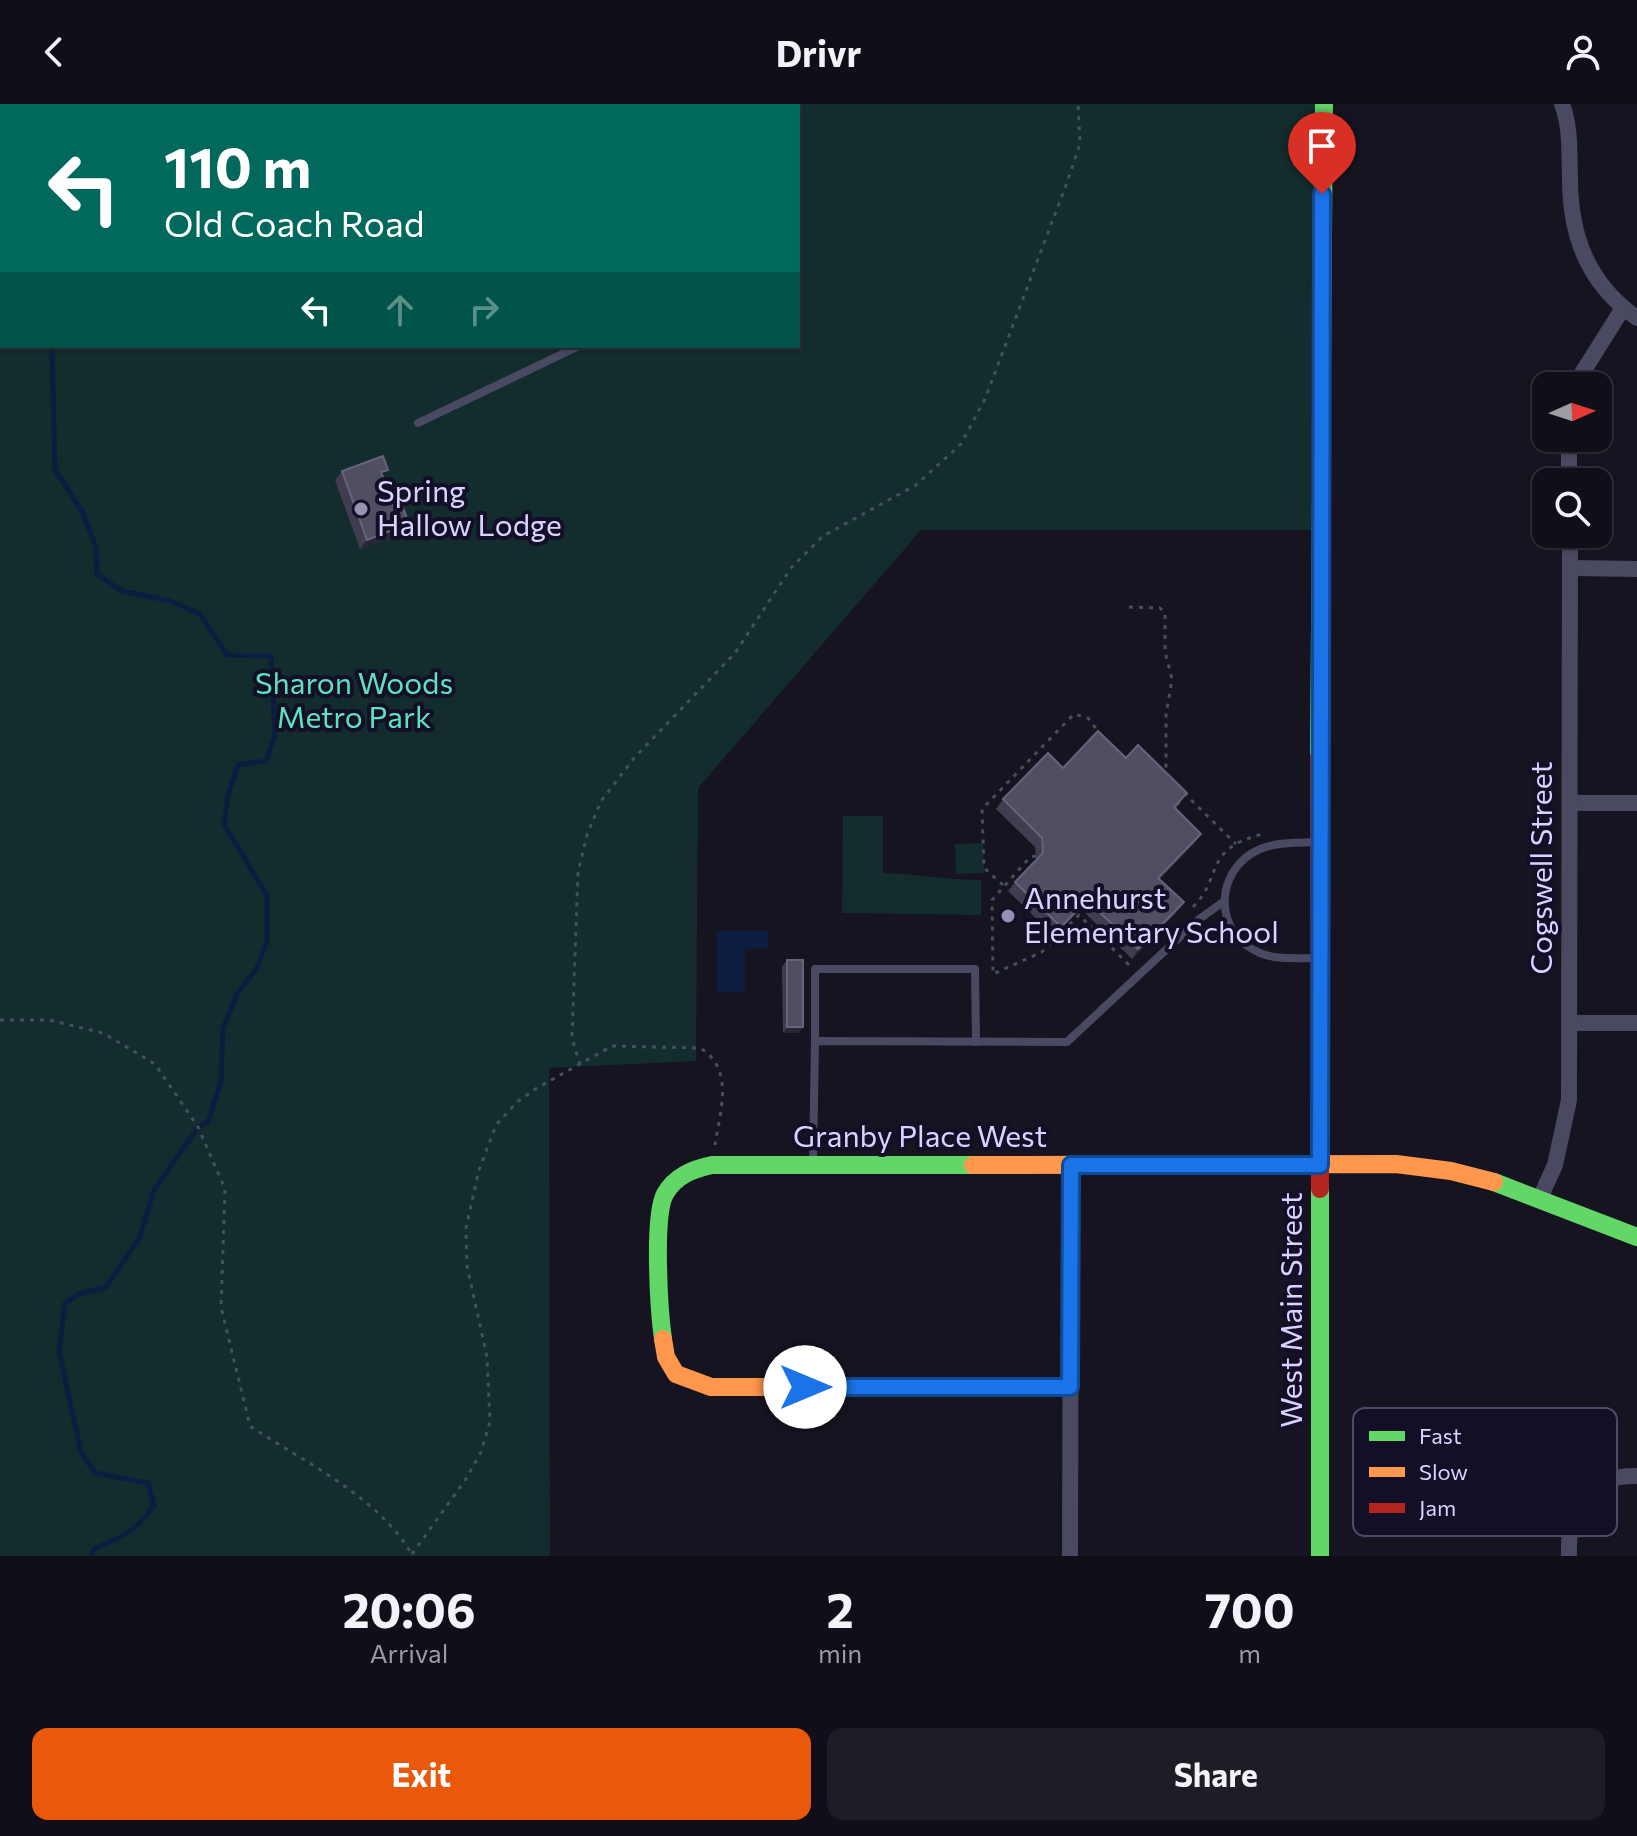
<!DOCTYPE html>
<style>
:root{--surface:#100f19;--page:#1e1d26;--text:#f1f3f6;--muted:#9c9ca2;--line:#302f38;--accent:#ea580c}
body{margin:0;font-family:Commissioner,sans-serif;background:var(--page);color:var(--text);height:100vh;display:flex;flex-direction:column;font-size:30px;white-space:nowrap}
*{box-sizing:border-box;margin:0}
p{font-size:26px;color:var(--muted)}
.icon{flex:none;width:44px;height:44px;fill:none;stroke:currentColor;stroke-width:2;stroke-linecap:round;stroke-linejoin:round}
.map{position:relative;height:1452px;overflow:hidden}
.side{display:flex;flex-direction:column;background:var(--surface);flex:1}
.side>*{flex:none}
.guide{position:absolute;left:0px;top:0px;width:800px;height:244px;box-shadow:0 2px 6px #0004,0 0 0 2px var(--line);background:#00695c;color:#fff;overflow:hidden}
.needle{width:52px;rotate:87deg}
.tools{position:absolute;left:1532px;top:268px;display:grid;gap:16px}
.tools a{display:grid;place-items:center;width:80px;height:80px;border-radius:16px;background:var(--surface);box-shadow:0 2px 6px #0004,0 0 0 2px var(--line);font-size:40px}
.pin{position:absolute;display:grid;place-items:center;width:68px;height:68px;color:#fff;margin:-82px -34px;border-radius:50% 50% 50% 0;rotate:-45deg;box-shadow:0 0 8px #0007}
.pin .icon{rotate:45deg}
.me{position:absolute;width:88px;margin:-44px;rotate:90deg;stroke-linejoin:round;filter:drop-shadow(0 0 6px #0008)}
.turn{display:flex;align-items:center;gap:28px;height:168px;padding:0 32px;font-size:36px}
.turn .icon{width:104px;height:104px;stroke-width:2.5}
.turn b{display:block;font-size:56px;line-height:68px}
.lanes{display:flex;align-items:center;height:76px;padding:0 32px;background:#0003;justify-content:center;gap:40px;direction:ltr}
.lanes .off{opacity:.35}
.eta{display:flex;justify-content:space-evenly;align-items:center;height:136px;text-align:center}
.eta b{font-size:48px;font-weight:700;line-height:56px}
.cta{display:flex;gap:16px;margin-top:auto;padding:16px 32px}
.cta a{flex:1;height:92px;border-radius:16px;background:var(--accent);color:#fff;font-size:32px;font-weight:700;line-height:92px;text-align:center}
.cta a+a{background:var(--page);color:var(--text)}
header{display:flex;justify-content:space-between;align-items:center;height:104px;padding:0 32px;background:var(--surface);font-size:36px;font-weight:700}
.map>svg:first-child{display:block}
.green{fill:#132c2d;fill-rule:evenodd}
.water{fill:#0b1e41}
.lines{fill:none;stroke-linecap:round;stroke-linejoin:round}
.stream{stroke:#0b1e41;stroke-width:5}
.path{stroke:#44505f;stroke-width:3;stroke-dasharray:4 6;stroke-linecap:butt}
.lane{stroke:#4a4962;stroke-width:8}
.street{stroke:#4a4962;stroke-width:16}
.fast{stroke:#63d668;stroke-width:18}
.slow{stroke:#ff974d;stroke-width:18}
.jam{stroke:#b3261e;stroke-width:18}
.wall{fill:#403d50}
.shaded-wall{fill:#282635}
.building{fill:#504e63;stroke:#66637b;stroke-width:2}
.route-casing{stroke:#114b97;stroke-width:20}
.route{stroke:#1a73e8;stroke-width:14}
.poi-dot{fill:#9591b1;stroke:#130f26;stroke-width:3}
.labels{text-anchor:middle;stroke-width:8;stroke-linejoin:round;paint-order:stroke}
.poi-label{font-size:30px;fill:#d9d4ff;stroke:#130f26;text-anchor:start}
.park-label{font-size:30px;fill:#5fe0c0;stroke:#130f26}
.street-label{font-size:30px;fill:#d9d4ff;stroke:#130f26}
.key{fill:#130f26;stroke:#4e4a67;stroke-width:2}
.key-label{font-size:22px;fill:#d9d4ff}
</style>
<header><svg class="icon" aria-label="back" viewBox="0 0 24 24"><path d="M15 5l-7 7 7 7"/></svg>Drivr<svg class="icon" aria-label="person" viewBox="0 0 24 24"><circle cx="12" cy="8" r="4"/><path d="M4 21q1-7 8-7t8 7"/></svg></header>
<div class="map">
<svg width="1637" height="1452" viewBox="0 0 1637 1452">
<rect width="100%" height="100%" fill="#161421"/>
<g class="green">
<path d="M0,0H1324L1319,426H921L698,684L696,957L549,964L550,1452H0ZM2,2H798V242H2Z"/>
<path d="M843,712H883V769C918,770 947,776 981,776V811L842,809Z"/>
<polygon points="983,739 984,769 956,770 955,740"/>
</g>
<polygon class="water" points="717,827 768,827 768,844 745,845 745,888 717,888"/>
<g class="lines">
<g class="stream">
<polyline points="111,0 113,2"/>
<polyline points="52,242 55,366 82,407 96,443 97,470 122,487 171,497 200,510 227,551 271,552 275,631 266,657 238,661 228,691 224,721 267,791 267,837 257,864 237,890 223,925 221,977 208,1018 200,1022"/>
<path d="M91,1452L95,1444C120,1435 140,1424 154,1401L148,1379L95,1369L81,1348L59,1247L65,1199L79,1190L106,1183L139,1135L154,1086L197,1025"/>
</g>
<g class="path">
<polyline points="1129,503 1160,504 1165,509 1165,548 1172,575 1166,611 1166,669"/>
<polyline points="1184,689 1236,740"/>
<polyline points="1036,752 1030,753 992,796 993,870 1042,848 1079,811 1130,862"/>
<polyline points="1003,781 984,764 982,705 1074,610 1088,614 1100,630"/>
<path d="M1193,803C1224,772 1202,745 1263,730"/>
<path d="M0,916H49L103,929L155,960L198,1023L225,1085L221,1203L250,1322C307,1360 378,1392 413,1452"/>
<polyline points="580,961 572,934 578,768 587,731 601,697 635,653 735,549 791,464 823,432 916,381 961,340 985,295 1066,81 1080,40 1078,0"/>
<path d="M412,1450L466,1375L481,1348L490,1318L487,1253L467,1162L466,1124L479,1066L496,1021L517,998L537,984L612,942L700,944C735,965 720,1007 715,1041"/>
</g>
<g class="lane">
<polyline points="613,0 613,2"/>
<polyline points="418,319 579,242"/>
<path d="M1315,738C1297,739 1277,738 1260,745C1214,765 1212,829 1260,849C1277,856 1297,854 1315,854"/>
<polyline points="815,937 815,865 975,865 976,938"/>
<polyline points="813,1058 815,937 1067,938 1198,816 1223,798"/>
</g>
<g class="street">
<path d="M1562,0C1571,24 1569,49 1570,74C1570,132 1588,180 1637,214"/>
<polyline points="1574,282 1623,204"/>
<polyline points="1569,378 1569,334"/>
<polyline points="1570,464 1637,465"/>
<polyline points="1570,699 1637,699"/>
<polyline points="1570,919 1637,919"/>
<polyline points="1540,1094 1555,1061 1569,996 1570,430"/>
<polyline points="1070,1452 1071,1061"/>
<path d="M1569,1452C1568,1400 1580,1372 1637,1372"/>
</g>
<g class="fast">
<polyline points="1319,653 1324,0"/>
<polyline points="1494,1078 1637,1133"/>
<polyline points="1320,1085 1320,1452"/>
<path d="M663,1235C659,1207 653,1112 665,1090C675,1072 693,1065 712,1061H973"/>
</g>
<g class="slow">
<polyline points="973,1061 1396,1060 1451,1067 1494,1078"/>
<polyline points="663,1235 666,1253 676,1270 711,1283 1070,1283"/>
</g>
<polyline class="jam" points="1319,653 1320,1085"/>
</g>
<g class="wall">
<polygon points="342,367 383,373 393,401 409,420 403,430 360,445 335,376"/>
<polygon points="1126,654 1181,699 1175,705 1201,730 1194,739 1160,775 1177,808 1132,855 1081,805 1054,832 1008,787 1015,778 1036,756 1035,743 996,705 1003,695 1063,664"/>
<polygon points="787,856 799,929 783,929 782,863"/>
</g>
<g class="shaded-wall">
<polygon points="409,420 403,430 360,445 367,436"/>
<polygon points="1201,730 1194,739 1152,783 1158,774"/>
<polygon points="1087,796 1081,805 1054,832 1061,823"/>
<polygon points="1184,798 1177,808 1132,855 1138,845"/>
<polygon points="787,923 803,923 799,929 783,929"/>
</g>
<g class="building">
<polygon points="383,352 388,366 381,368 393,401 401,398 409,420 367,436 342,367"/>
<polygon points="1098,627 1126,654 1138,641 1187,689 1174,703 1201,730 1158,774 1184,798 1138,845 1087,796 1061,823 1015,778 1043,749 1042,734 1003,695 1048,649 1063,664"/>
<rect x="787" y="856" width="16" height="67"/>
</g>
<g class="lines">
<g class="route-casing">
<polyline id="route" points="805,1283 1070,1283 1071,1061 1320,1061 1322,90"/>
</g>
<use href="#route" class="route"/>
</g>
<g class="poi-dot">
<circle cx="361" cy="405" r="8"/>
<circle cx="1008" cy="812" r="8"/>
</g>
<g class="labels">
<g class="poi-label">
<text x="377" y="398">Spring<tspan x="377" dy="34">Hallow Lodge</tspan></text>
<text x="1024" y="805">Annehurst<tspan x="1024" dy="34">Elementary School</tspan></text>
</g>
<g class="park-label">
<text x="354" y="590">Sharon Woods<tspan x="354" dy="34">Metro Park</tspan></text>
</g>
<g class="street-label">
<text transform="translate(1542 764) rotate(-90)" y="10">Cogswell Street</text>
<text x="920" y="1043">Granby Place West</text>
<text transform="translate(1292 1206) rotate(-90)" y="10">West Main Street</text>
</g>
</g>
<rect x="1353" y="1304" width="264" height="128" rx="12" class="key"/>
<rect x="1369" y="1327" width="36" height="10" fill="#63d668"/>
<rect x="1369" y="1363" width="36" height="10" fill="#ff974d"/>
<rect x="1369" y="1399" width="36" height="10" fill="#b3261e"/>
<g class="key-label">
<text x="1419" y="1340">Fast</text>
<text x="1419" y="1376">Slow</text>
<text x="1419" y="1412">Jam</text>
</g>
</svg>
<div class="tools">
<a><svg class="needle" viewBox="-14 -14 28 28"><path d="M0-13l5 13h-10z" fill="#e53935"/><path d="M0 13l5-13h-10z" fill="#9c9ca2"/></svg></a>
<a><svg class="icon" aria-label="search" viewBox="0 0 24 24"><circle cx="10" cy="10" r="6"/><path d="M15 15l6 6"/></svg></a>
</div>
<div class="pin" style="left:1322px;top:90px;background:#d93025"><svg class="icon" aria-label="arrive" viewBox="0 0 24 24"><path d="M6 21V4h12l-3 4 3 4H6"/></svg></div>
<svg class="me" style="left:805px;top:1283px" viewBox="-20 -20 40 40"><circle r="19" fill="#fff"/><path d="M0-13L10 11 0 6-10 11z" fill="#1a73e8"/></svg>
<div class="guide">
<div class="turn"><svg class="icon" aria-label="left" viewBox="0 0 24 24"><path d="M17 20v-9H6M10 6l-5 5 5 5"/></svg><div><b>110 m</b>Old Coach Road</div></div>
<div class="lanes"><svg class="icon" aria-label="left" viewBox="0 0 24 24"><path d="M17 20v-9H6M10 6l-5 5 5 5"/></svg><svg class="icon off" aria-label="ahead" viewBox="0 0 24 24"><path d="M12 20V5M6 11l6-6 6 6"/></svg><svg class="icon off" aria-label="right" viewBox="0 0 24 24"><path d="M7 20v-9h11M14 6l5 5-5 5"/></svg></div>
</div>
</div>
<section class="side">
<div class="eta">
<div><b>20:06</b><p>Arrival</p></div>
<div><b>2</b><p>min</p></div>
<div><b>700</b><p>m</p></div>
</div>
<div class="cta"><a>Exit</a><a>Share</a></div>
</section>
